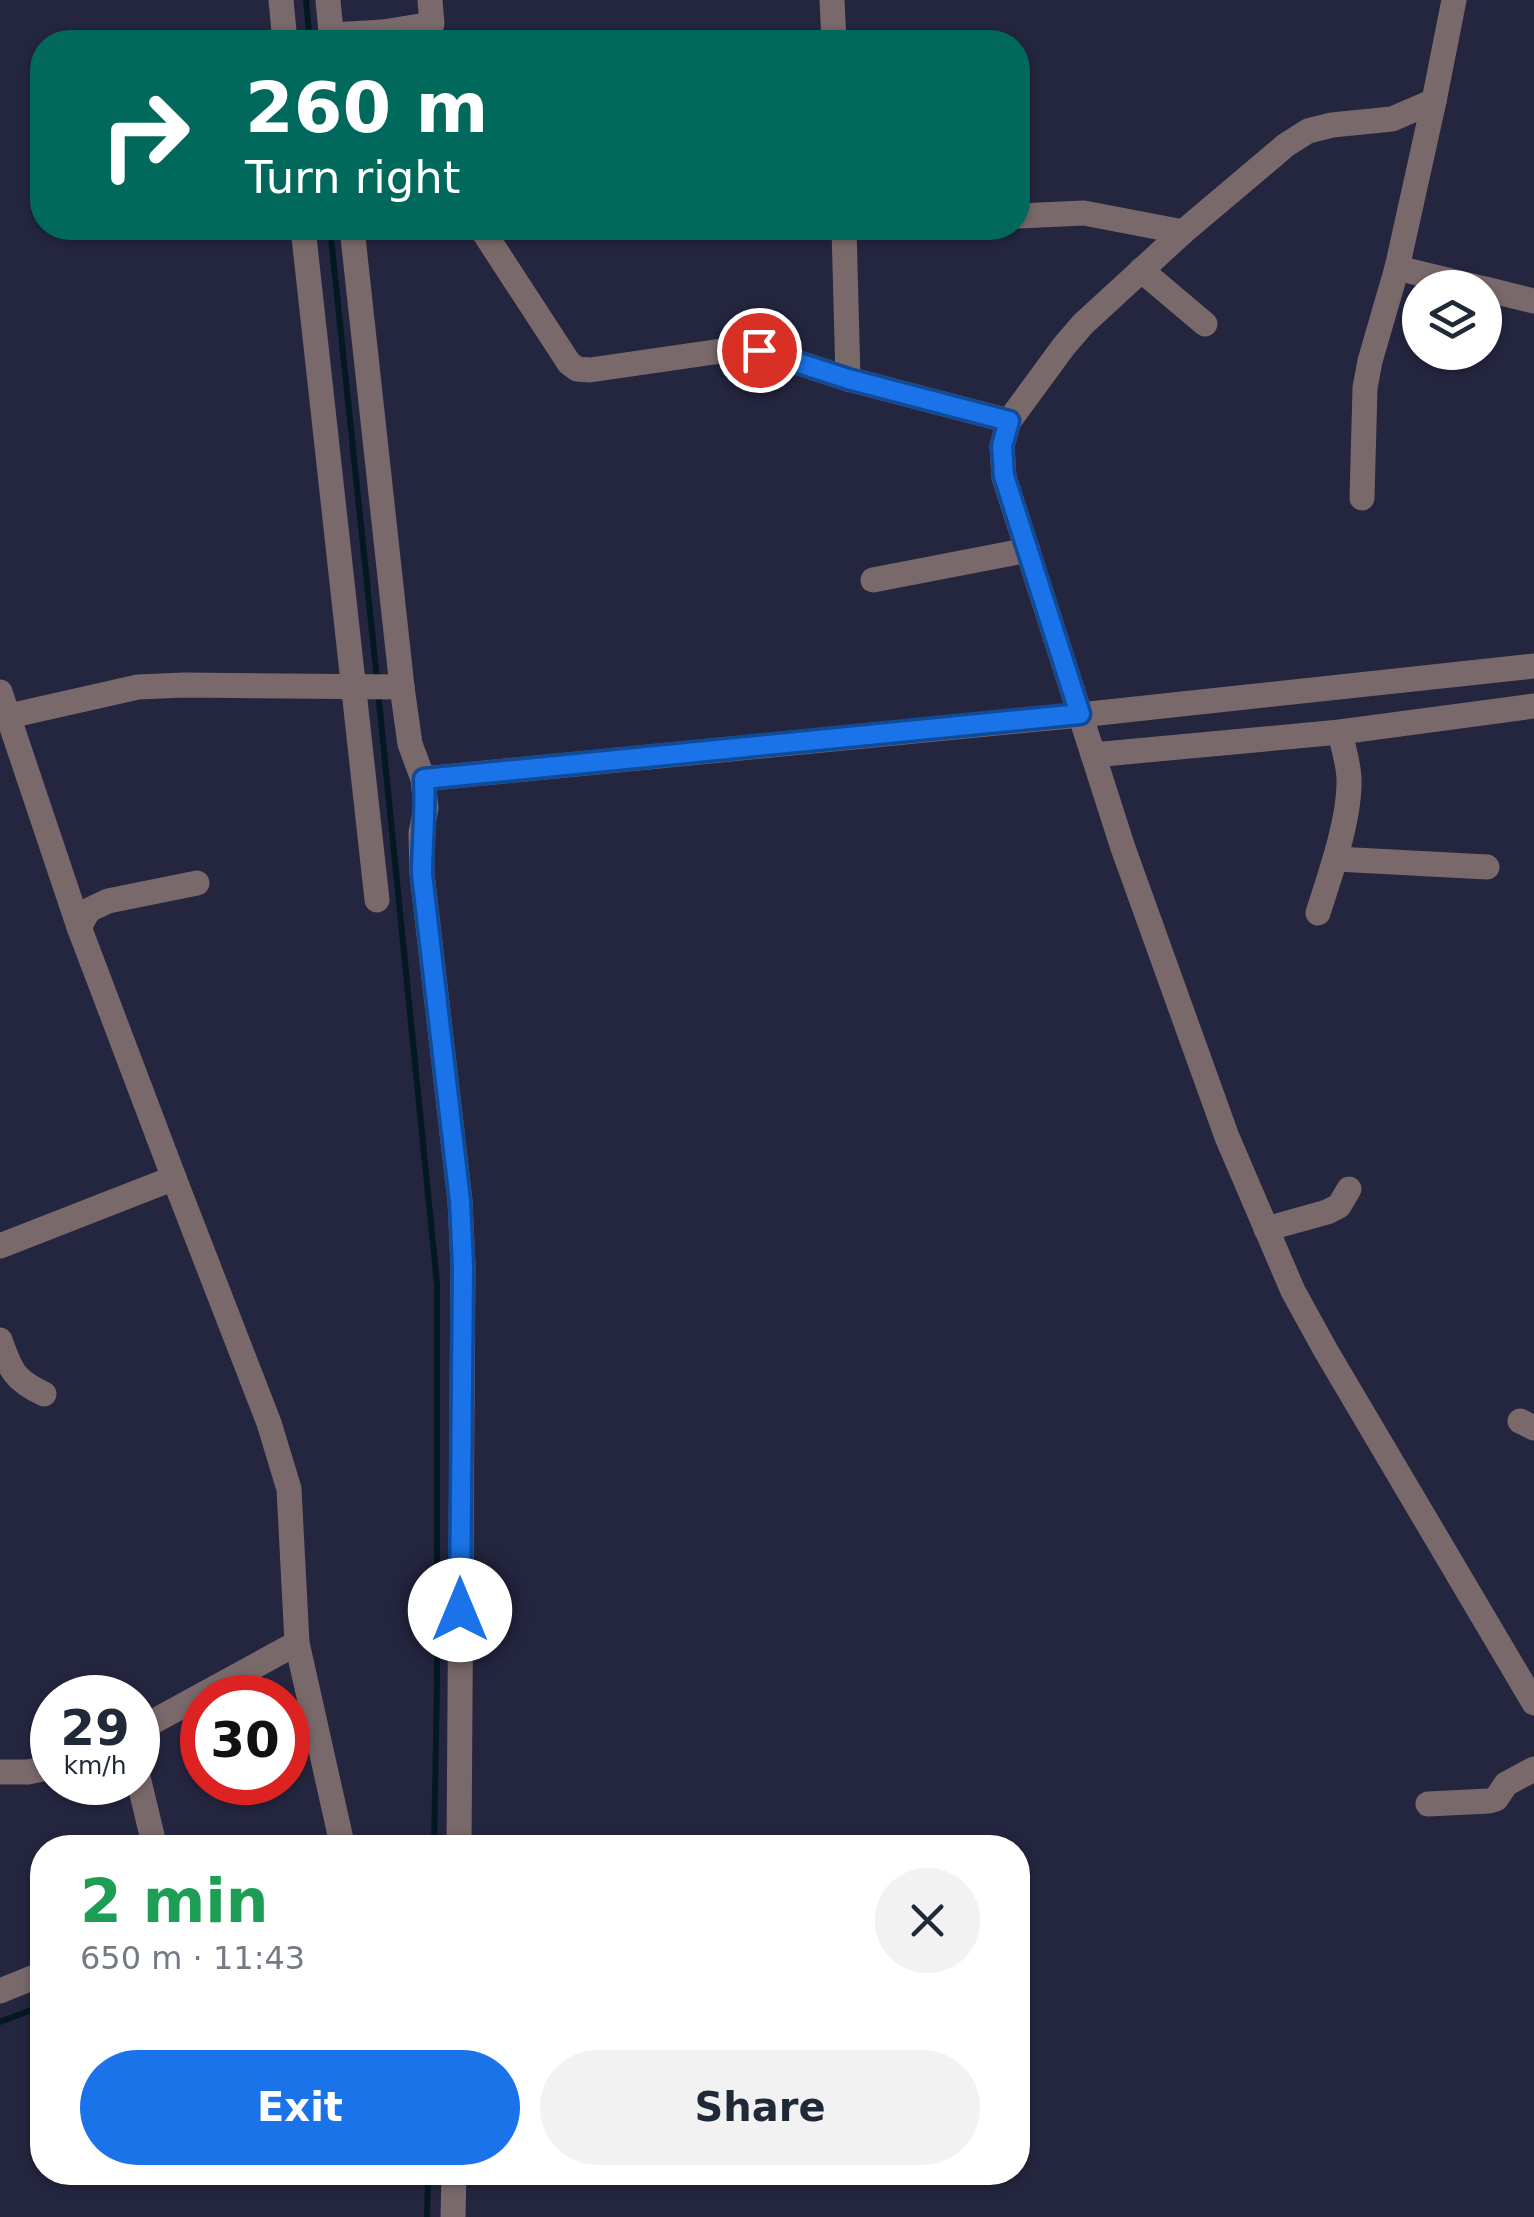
<!DOCTYPE html>
<meta charset="utf-8">
<style>
:root{--surface:#fff;--page:#f2f2f3;--text:#1f2937;--muted:#747a83;--accent:#1a73e8}
body{margin:0;font-family:"DejaVu Sans",sans-serif;background:var(--page);color:var(--text);height:100vh;display:flex;flex-direction:column;font-size:38px;white-space:nowrap}
*{box-sizing:border-box;margin:0}
p{font-size:32px;color:var(--muted)}
.icon{flex:none;width:55px;height:55px;fill:none;stroke:currentColor;stroke-width:2;stroke-linecap:round;stroke-linejoin:round}
.map{position:relative;flex:1;overflow:hidden}
.drawer{position:absolute;left:30px;top:1835px;width:1000px;height:350px;display:flex;flex-direction:column;background:var(--surface);border-radius:40px;box-shadow:0 2px 8px #0004}
.drawer>*{flex:none}
.guide{position:absolute;left:30px;top:30px;width:1000px;height:210px;border-radius:40px;box-shadow:0 2px 8px #0004;background:#00695c;color:#fff;overflow:hidden}
.controls{position:absolute;left:1402px;top:270px;display:grid;gap:20px}
.controls a{display:grid;place-items:center;width:100px;height:100px;border-radius:50%;background:var(--surface);box-shadow:0 2px 8px #0004;font-size:50px}
.speed{position:absolute;left:30px;top:1675px;display:flex;gap:20px;font-size:50px;font-weight:700;text-align:center}
.speed>*{display:grid;place-content:center;width:130px;height:130px;border-radius:50%;background:var(--surface);box-shadow:0 2px 8px #0004;line-height:1}
.speed small{font-size:25px;font-weight:400}
.speed .limit{border:15px solid #d22;background:#fff;color:#111}
.pin{position:absolute;display:grid;place-items:center;width:85px;height:85px;color:#fff;margin:-42px;border:5px solid #fff;border-radius:50%;box-shadow:0 2px 10px #0007}
.me{position:absolute;width:110px;margin:-55px;rotate:0deg;stroke-linejoin:round;filter:drop-shadow(0 0 8px #0008)}
.turn{display:flex;align-items:center;gap:35px;height:210px;padding:0 50px;font-size:45px}
.turn .icon{width:130px;height:130px;stroke-width:2.5}
.turn b{display:block;font-size:70px;line-height:85px}
.round{display:grid;place-items:center;flex:none;width:105px;height:105px;border-radius:52px;background:var(--page)}
.summary{display:flex;align-items:center;justify-content:space-between;height:170px;padding:0 50px}
h1{font-size:60px;font-weight:600;line-height:75px;color:#1e9e55}
.action{display:flex;gap:20px;margin-top:auto;padding:20px 50px}
.action a{flex:1;height:115px;border-radius:60px;background:var(--accent);color:#fff;font-size:40px;font-weight:600;line-height:115px;text-align:center}
.action a+a{background:var(--page);color:var(--text)}
.map>svg:first-child{display:block}
.lines{fill:none;stroke-linecap:round;stroke-linejoin:round}
.stream{stroke:#031922;stroke-width:6}
.minor{stroke:#7a696b;stroke-width:25}
.route-casing{stroke:#114b97;stroke-width:25}
.route{stroke:#1a73e8;stroke-width:18}
</style>
<div class="map">
<svg width="1534" height="2217" viewBox="0 0 1534 2217">
<rect width="100%" height="100%" fill="#24253f"/>
<g class="lines">
<g class="stream">
<polyline points="306,0 310,42"/>
<polyline points="330,228 377,679"/>
<polyline points="378,691 437,1284 437,1681 434,1848"/>
<polyline points="0,2022 42,2006"/>
<polyline points="427,2217 428,2172"/>
</g>
<g class="minor">
<polyline points="281,0 285,42"/>
<polyline points="328,0 332,42"/>
<polyline points="832,0 834,42"/>
<polyline points="332,35 383,32 432,24 430,0"/>
<polyline points="1018,216 1084,213 1183,232"/>
<polyline points="303,228 377,900"/>
<polyline points="352,228 402,687 410,744 423,779 426,808 421,833 422,874 460,1201 463,1266 459,1848"/>
<polyline points="481,228 569,363 577,369 590,370 735,349 759,350 848,379"/>
<polyline points="844,228 848,379 1009,421 1064,346 1083,324 1183,232 1286,145 1308,131 1332,125 1392,119 1434,101 1454,0"/>
<polyline points="1397,268 1480,288"/>
<polyline points="1141,270 1205,324"/>
<polyline points="1485,289 1534,301"/>
<polyline points="1009,421 1002,446 1004,477 1123,848 1227,1137 1293,1291 1326,1351 1534,1703"/>
<polyline points="1362,498 1365,388 1370,361 1397,268 1434,101"/>
<polyline points="873,580 1028,550"/>
<polyline points="0,692 79,927 174,1178"/>
<polyline points="0,718 138,687 184,685 402,687"/>
<polyline points="1093,755 1340,732 1534,706"/>
<polyline points="423,779 1080,715 1534,666"/>
<polyline points="1336,859 1487,867"/>
<path d="M1318,913C1330,875 1350,819 1349,780C1349,764 1343,748 1340,732"/>
<polyline points="79,927 89,910 108,901 197,883"/>
<polyline points="1266,1229 1327,1212 1339,1206 1349,1189"/>
<polyline points="0,1246 174,1178 269,1423 289,1489 297,1643 343,1848"/>
<path d="M0,1340C11,1371 14,1380 44,1394"/>
<polyline points="1520,1421 1534,1428"/>
<polyline points="138,1730 297,1643"/>
<polyline points="0,1772 28,1772 52,1767"/>
<polyline points="138,1777 155,1848"/>
<polyline points="1428,1804 1489,1801 1496,1799 1506,1784 1534,1769"/>
<polyline points="0,1991 42,1974"/>
<polyline points="453,2217 454,2172"/>
</g>
</g>
<g class="lines">
<g class="route-casing">
<path id="route" d="M460,1610L463,1266L460,1201L422,874C422,842 426,811 424,779L1080,714L1004,476L1002,446L1009,421L848,379L759,350"/>
</g>
<use href="#route" class="route"/>
</g>
</svg>
<div class="controls">
<a><svg class="icon" aria-label="layers" viewBox="0 0 24 24"><path d="M12 4l9 5-9 5-9-5zM3 14l9 5 9-5"/></svg></a>
</div>
<div class="speed"><div>29<small>km/h</small></div><div class="limit">30</div></div>
<div class="pin" style="left:759px;top:350px;background:#d93025"><svg class="icon" aria-label="arrive" viewBox="0 0 24 24"><path d="M6 21V4h12l-3 4 3 4H6"/></svg></div>
<svg class="me" style="left:460px;top:1610px" viewBox="-20 -20 40 40"><circle r="19" fill="#fff"/><path d="M0-13L10 11 0 6-10 11z" fill="#1a73e8"/></svg>
<div class="guide">
<div class="turn"><svg class="icon" aria-label="right" viewBox="0 0 24 24"><path d="M7 20v-9h11M14 6l5 5-5 5"/></svg><div><b>260 m</b>Turn right</div></div>
</div>
<section class="drawer">
<div class="summary"><div><h1>2 min</h1><p>650 m · 11:43</p></div><a class="round"><svg class="icon" aria-label="close" viewBox="0 0 24 24"><path d="M6 6l12 12M18 6L6 18"/></svg></a></div>
<div class="action"><a>Exit</a><a>Share</a></div>
</section>
</div>
